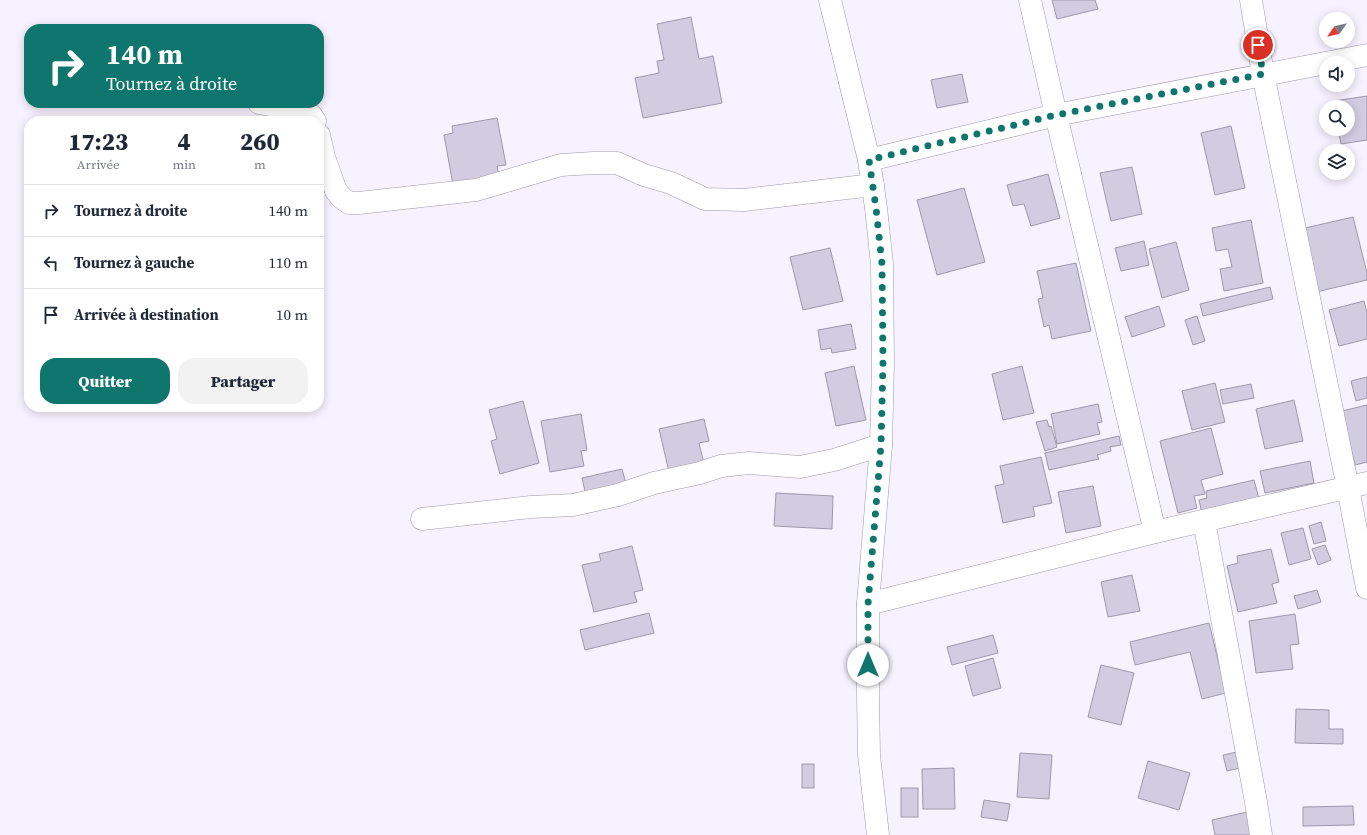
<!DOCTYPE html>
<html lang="fr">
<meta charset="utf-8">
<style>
:root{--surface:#fff;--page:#f2f2f3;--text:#1f2937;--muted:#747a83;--line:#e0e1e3;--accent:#0f766e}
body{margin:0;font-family:"Source Serif 4",serif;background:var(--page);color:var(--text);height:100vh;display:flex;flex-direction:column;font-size:15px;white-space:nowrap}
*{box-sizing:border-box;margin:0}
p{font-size:13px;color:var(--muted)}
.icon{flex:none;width:22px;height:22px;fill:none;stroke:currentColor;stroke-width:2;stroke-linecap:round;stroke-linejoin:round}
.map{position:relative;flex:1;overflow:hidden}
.sheet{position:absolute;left:24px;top:116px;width:300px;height:296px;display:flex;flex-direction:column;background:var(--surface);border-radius:16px;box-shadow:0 2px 10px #0003}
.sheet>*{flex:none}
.banner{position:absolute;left:24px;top:24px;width:300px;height:84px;border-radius:16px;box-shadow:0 2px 10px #0003;background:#0f766e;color:#fff;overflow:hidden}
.needle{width:26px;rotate:236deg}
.fabs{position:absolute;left:1319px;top:12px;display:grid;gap:8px}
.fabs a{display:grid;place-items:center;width:36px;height:36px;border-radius:50%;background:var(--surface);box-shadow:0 2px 10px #0003;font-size:20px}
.pin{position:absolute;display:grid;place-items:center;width:34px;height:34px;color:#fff;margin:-17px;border:2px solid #fff;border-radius:50%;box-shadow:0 1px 4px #0007}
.me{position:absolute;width:44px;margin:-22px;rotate:0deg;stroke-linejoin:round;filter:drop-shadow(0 0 3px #0008)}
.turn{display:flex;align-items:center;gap:14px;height:84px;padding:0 16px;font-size:18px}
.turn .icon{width:52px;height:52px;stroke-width:2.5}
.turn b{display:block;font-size:28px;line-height:34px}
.eta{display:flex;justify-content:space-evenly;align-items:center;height:68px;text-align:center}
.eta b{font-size:24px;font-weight:800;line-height:28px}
.cta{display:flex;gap:8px;margin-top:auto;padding:8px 16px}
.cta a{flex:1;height:46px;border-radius:16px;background:var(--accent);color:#fff;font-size:16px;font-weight:800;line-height:46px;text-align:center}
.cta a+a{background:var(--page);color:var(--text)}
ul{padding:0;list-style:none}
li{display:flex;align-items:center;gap:12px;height:52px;padding:0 16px;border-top:1px solid var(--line)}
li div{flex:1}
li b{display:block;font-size:15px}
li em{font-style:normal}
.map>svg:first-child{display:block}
.building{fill:#d2cce1;stroke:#9d98ab}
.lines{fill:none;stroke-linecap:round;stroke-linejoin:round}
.minor-casing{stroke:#9e99ac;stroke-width:23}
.minor{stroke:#fff;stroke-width:22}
.route{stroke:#0f766e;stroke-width:7;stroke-dasharray:0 12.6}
</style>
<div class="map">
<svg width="1367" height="835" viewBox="0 0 1367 835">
<rect width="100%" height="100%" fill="#f6f2ff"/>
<g class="building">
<polygon points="1052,0 1095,0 1098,9 1057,19"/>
<polygon points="691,17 699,59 713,56 722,103 643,118 635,78 659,73 657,61 664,60 657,24"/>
<polygon points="962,74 968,102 937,108 931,80"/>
<polygon points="1367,96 1367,140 1341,144 1338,129 1348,129 1348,107 1335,107 1334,101"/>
<polygon points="497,118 506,165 497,166 500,181 454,190 444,135 453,133 452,126"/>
<polygon points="1231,126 1245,188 1215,195 1201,133"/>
<polygon points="1132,167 1142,214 1111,221 1100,173"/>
<polygon points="1048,174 1060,218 1031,226 1024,204 1013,206 1007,185"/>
<polygon points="964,188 985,262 937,275 917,200"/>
<polygon points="1353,217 1367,273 1367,280 1316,292 1301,229"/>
<polygon points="1251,220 1263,283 1224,291 1220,269 1232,267 1228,249 1216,251 1212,228"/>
<polygon points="1144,241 1149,265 1121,271 1115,248"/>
<polygon points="1176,242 1189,290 1162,298 1149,249"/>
<polygon points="830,248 843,301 803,310 790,257"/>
<polygon points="1076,263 1091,331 1052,339 1049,325 1044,327 1038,299 1043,298 1037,271"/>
<polygon points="1270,287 1273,299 1203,316 1200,304"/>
<polygon points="1364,301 1367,313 1367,339 1339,346 1329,310"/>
<polygon points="1159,306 1165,326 1132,337 1125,317"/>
<polygon points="1197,316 1205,341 1193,345 1185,320"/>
<polygon points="851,324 856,349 832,353 831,348 821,350 818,330"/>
<polygon points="854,366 866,420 836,426 825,373"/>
<polygon points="1022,366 1034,413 1003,420 992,374"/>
<polygon points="1367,377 1367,398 1356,401 1351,381"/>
<polygon points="1215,383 1225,422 1192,430 1182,391"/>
<polygon points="1251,384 1254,398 1223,404 1220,390"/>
<polygon points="1294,400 1303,441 1265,449 1256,409"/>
<polygon points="523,401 539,463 500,474 491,441 497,439 489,410"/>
<polygon points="1098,404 1102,422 1097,423 1100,434 1057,444 1051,414"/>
<polygon points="1367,405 1367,462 1355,465 1342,411"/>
<polygon points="581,414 587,450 581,451 584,466 550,472 541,421"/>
<polygon points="704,419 709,441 699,443 705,468 670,476 659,429"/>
<polygon points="1047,420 1049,427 1051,426 1057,447 1045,451 1036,422"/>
<polygon points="1211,428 1223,474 1201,480 1205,494 1194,496 1197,508 1178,513 1160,441"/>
<polygon points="1119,436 1121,445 1110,447 1111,451 1097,455 1099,459 1049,470 1045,453"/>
<polygon points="1041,457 1052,503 1033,507 1035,516 1003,523 995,486 1004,484 1000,466"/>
<polygon points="1310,461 1314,483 1265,493 1260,471"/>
<polygon points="622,469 628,491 587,500 582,478"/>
<polygon points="1254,480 1259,499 1202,513 1199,500 1207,498 1206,491"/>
<polygon points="1093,486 1101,526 1066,533 1058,492"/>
<polygon points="776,493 833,496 832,529 774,526"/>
<polygon points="1321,522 1326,541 1314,544 1309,526"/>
<polygon points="1303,528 1311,559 1289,565 1281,533"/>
<polygon points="1325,545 1331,560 1318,565 1312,549"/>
<polygon points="632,546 643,590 634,592 637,602 594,612 582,565 601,561 599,554"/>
<polygon points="1271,549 1279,582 1272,584 1277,603 1238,612 1227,566 1238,563 1237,556"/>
<polygon points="1132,575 1140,611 1108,617 1101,582"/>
<polygon points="1317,590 1321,602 1298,609 1294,596"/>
<polygon points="649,613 654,633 585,650 580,630"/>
<polygon points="1295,614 1299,644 1290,645 1293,669 1256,673 1249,621"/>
<polygon points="1209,623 1226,693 1202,699 1190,652 1135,665 1130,642"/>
<polygon points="993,635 998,653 952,665 947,647"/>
<polygon points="993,658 1001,688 973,696 965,666"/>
<polygon points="1101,665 1134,673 1121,725 1088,717"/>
<polygon points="1296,709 1329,710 1329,729 1343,729 1343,744 1295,743"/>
<polygon points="1237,752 1240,768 1227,771 1223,755"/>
<polygon points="1020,753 1052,755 1049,799 1017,797"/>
<polygon points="1148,761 1190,773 1179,810 1138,798"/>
<rect x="802" y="764" width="12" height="24"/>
<polygon points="954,768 955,809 923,809 922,769"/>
<rect x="901" y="788" width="17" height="29"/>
<polygon points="984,800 1010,804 1007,821 981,817"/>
<polygon points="1353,806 1354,825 1303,826 1303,807"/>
<polygon points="1247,812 1252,835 1215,835 1212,820"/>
</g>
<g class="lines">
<g class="minor-casing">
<g id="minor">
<polyline points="830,0 869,160 876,208 882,264 883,362 881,445 868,604 868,696 869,755 878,835"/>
<polyline points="1030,0 1056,115 1155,532"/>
<polyline points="1251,0 1263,74 1348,488 1367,588"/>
<polyline points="259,103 303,111 311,115 315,121"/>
<polyline points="319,135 324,157 336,191 342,198 349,203 359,203 476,190 561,165 593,163 617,163 644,175 671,183 705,199 744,200 873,185"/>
<polyline points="869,160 1056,115 1367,55"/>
<polyline points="422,519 531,507 573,505 618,495 654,483 700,473 721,466 749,463 800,467 834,460 881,445"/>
<polyline points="1204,521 1256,802 1261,835"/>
<polyline points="868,604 1155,532 1367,483"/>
</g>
</g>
<use href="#minor" class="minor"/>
</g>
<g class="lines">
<polyline class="route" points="868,665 868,604 881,445 883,362 882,264 876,208 869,160 1056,115 1263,74 1258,45"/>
</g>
</svg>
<div class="fabs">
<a><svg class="needle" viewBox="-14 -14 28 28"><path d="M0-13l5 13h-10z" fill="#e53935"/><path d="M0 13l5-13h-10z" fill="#747a83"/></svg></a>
<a><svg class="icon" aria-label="sound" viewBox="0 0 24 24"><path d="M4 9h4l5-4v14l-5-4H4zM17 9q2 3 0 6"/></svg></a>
<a><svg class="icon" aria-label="search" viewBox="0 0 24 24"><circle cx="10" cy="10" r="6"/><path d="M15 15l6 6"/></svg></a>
<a><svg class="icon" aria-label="layers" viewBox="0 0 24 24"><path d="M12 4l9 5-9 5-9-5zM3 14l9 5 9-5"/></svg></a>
</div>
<div class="pin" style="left:1258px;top:45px;background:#d93025"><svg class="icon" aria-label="arrive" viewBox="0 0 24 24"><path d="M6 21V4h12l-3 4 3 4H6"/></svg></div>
<svg class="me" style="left:868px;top:665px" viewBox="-20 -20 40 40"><circle r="19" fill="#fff"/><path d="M0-13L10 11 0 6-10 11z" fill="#0f766e"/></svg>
<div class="banner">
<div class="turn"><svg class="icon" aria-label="right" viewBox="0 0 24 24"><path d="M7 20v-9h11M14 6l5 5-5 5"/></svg><div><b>140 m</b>Tournez à droite</div></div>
</div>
<section class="sheet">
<div class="eta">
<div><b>17:23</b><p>Arrivée</p></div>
<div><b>4</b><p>min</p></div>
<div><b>260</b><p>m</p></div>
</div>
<ul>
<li><svg class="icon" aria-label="right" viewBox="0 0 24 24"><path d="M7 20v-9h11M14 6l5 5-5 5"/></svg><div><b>Tournez à droite</b></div><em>140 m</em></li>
<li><svg class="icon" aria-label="left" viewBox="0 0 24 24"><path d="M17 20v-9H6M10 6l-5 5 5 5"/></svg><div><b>Tournez à gauche</b></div><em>110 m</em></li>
<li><svg class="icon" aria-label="arrive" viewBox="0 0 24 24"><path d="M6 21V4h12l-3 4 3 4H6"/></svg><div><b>Arrivée à destination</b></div><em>10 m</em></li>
</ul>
<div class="cta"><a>Quitter</a><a>Partager</a></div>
</section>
</div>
